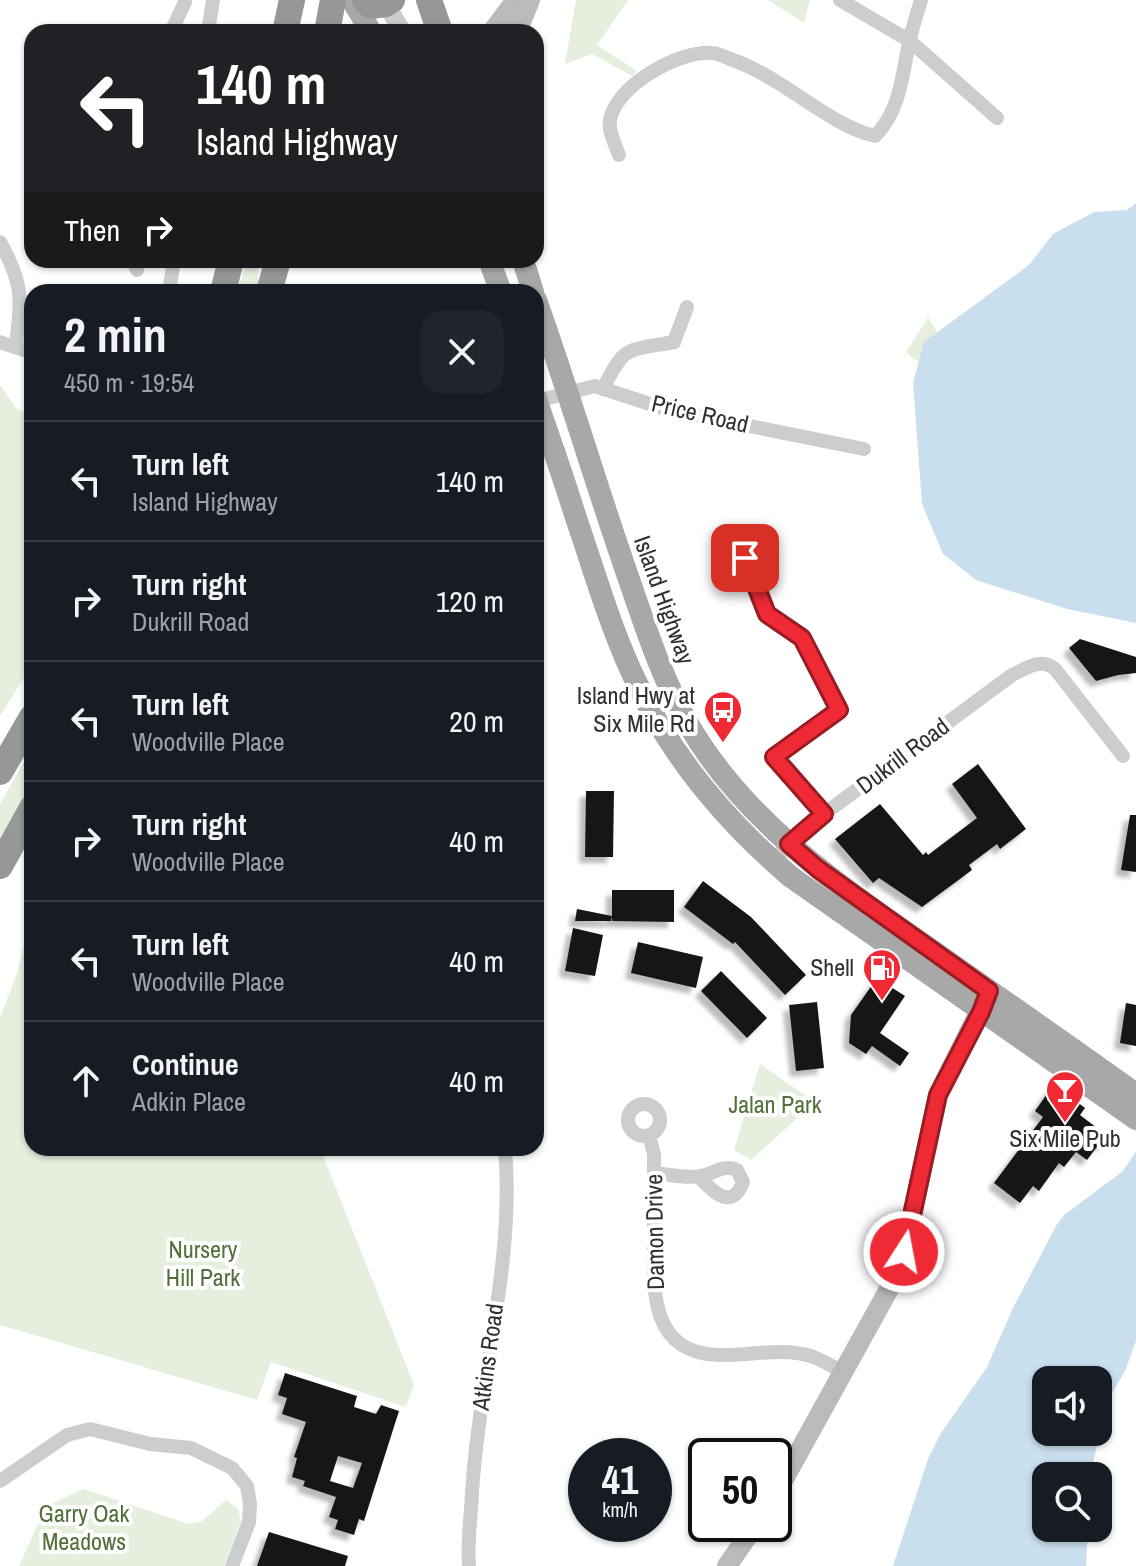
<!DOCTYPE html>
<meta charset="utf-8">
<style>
:root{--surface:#171b24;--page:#20242c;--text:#f1f3f6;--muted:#9ea1a6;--line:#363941}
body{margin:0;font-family:"Archivo Narrow",sans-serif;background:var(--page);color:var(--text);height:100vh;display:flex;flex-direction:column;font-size:30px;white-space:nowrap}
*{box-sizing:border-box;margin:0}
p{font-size:26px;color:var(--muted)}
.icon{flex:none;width:44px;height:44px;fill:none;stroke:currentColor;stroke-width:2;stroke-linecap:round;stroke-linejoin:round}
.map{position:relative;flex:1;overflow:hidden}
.panel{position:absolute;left:24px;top:284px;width:520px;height:872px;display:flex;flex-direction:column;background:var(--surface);border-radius:24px;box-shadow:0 2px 6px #0004}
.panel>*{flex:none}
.banner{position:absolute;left:24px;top:24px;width:520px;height:244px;border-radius:24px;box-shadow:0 2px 6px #0004;background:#202124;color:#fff;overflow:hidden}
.buttons{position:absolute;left:1032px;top:1366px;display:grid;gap:16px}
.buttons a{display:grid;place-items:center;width:80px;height:80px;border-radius:16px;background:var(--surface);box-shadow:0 2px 6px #0004;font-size:40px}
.speed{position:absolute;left:568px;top:1438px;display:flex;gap:16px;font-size:40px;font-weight:700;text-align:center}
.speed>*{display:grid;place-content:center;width:104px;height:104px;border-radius:50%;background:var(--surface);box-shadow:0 2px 6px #0004;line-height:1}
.speed small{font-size:20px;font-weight:400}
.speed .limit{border:4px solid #111;border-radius:12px;background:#fff;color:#111}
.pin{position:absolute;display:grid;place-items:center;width:68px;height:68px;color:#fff;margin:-34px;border-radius:16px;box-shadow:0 4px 12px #0006}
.me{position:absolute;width:88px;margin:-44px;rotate:11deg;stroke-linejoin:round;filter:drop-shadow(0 0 6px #0008)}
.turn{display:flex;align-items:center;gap:28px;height:168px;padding:0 40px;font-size:36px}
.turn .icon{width:104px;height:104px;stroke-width:2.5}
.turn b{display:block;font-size:56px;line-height:68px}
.then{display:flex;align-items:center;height:76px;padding:0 40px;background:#0003;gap:16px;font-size:30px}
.round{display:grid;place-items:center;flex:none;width:84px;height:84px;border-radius:24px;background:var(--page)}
.head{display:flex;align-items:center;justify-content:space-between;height:136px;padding:0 40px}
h1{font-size:48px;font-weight:700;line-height:60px}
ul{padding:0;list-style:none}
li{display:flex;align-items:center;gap:24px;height:120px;padding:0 40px;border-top:2px solid var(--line)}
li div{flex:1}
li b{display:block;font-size:30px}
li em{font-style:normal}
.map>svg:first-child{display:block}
.green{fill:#e6eedd}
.water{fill:#c9dfee;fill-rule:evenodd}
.building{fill:#171717;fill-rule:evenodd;filter:url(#shadow)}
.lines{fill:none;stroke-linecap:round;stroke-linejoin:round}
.minor{stroke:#cdcdcd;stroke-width:14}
.tertiary{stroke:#cdcdcd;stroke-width:18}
.secondary{stroke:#bababa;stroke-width:20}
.primary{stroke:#a8a8a8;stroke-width:22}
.motorway{stroke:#979797;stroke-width:26}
.route-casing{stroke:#9b1b22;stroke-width:20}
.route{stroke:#ef2a35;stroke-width:14}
.labels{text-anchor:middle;stroke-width:8;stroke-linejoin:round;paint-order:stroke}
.street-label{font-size:24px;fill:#303030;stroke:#fff}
.poi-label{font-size:24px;fill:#303030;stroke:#fff;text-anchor:end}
.park-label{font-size:24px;fill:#526f3a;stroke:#fff}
</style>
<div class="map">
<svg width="1136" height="1566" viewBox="0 0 1136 1566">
<defs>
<filter id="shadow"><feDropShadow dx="-6" dy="6" stdDeviation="2" flood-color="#0004"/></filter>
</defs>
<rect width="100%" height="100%" fill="#fff"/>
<g class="green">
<polygon points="576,0 628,0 597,45 637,71 632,76 592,54 565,64"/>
<polygon points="768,0 810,0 804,23"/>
<polygon points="246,260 259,260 258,292 238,292"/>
<polygon points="928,318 937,331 918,362 906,352"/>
<polygon points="0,385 16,408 32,416 32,665 0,716"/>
<polygon points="32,747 32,786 0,843 0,804"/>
<polygon points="32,913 32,1148 320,1148 414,1385 406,1407 271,1362 257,1400 0,1325 0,1018 18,970"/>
<polygon points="760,1064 815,1102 751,1160 734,1150"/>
<polygon points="84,1489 189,1524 202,1521 226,1500 238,1509 241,1521 224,1566 19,1566 46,1506"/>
</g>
<g class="water">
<polygon points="1136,203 1136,623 1067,609 976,580 943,554 922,504 913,383 924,342 1029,265 1053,234 1094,212 1127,210"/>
<path d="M1136,1151V1341L1125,1371L1104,1407L1091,1476H1046V1528H1088L1086,1566H893L928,1459L941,1433L987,1367L1013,1308L1056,1226L1064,1215L1123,1171ZM1046,1380H1098V1432H1046Z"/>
</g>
<g class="building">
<polygon points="1080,639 1136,657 1136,673 1118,675 1096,681 1069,648"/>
<polygon points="978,764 1026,829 1000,849 997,844 969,865 972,870 922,907 879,878 873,883 835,839 880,804 923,855 926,852 928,855 977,818 952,784"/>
<polygon points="586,791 614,791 613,857 585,857"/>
<polygon points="1130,815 1136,815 1136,872 1121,870"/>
<polygon points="703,881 751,917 806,975 785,995 735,942 733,944 684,907"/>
<polygon points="612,890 674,890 674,922 612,921"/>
<polygon points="577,909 612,916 611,921 575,921"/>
<polygon points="573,928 603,935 595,976 565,971"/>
<polygon points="638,942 703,957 696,988 631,973"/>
<polygon points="721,971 767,1018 747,1038 701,991"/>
<polygon points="877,978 905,996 880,1033 909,1053 900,1066 872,1046 866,1054 849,1043 851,1015"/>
<polygon points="817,1002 824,1068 796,1071 789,1005"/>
<polygon points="1126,1003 1136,1005 1136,1046 1120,1043"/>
<polygon points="1054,1084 1085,1108 1080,1115 1109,1137 1102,1146 1099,1144 1087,1160 1076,1152 1064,1167 1059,1163 1039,1191 1033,1186 1020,1203 994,1183 1043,1117 1035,1111"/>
<path d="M285,1373L357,1396L354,1407L376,1414L381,1405L399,1411L364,1521L359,1519L354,1535L335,1529L338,1520L329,1517L336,1497L303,1486L305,1481L292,1477L297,1458L294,1457L306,1422L282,1414L287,1398L278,1395ZM338,1456L362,1463L353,1488L330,1481Z"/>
<polygon points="269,1532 348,1556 345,1566 257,1566"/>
</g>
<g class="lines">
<g class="minor">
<polyline points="840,0 910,41 997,118"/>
<polyline points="171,32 185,2"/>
<polyline points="208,32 213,0"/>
<path d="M619,155C615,144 608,131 610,120C616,85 680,50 712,53C718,53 725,57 730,59C782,76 826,124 875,136C900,111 902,76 909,43C912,28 917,14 921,0"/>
<path d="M0,242C24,285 21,298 16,346"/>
<polyline points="132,260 137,270"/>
<polyline points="169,292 174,260"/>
<polyline points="0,342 32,353"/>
<path d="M603,389C625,344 627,351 674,342L687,307"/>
<polyline points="537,401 595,386 665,409 864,449"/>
<polyline points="745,558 767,614 802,638 839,710 774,757 824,814"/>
<path d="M772,861L824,814L1012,675C1027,668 1041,657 1055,669L1123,756"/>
<circle cx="644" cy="1120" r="16"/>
<path d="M649,1136L654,1154C654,1183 654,1211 654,1240C653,1291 650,1353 719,1355C749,1356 781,1347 811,1356C822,1360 833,1367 844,1372"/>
<path d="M654,1173C668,1174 686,1179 700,1176C714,1174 722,1164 737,1170L743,1182C732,1212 712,1191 699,1177"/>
<polyline points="0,1481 67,1435 90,1429 150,1444 191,1448 232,1468 247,1486 250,1504 249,1522 232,1566"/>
<path d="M469,1566C467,1542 471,1517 472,1493C479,1378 515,1263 505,1148"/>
</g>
<polyline class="tertiary" points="383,0 403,32"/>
<g class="secondary">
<polyline points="492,32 516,0"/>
<polyline points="517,32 530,0"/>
<polyline points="774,1497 894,1280 904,1252 938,1095 986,998"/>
<polyline points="727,1566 756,1524"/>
</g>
<g class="primary">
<polyline points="352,0 371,32"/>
<polyline points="489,260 501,292"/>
<polyline points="523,260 533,292"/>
<path d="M536,300C570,395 598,492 632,588C648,635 664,683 690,727C747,824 842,888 933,951C1001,999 1069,1046 1136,1094"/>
<path d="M536,399C549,437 563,476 575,515C593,567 608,620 631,671C667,751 724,820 791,877L1136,1119"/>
</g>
<g class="motorway">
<polyline points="365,0 371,6 386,4 392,0"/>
<polyline points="429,0 440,32"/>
<polyline points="285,32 292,0"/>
<polyline points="327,32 333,0"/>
<polyline points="223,292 231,260"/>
<polyline points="269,292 278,260"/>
<polyline points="0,772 32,717"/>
<polyline points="0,866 32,808"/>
</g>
</g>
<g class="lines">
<g class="route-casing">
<polyline id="route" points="745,558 767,614 802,638 839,710 774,757 824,814 789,844 818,869 989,991 981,1012 938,1095 904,1252"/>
</g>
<use href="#route" class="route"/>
</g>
<defs>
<g id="bus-pin" transform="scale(2)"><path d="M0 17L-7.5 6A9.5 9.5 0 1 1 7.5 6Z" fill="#ef2a35" stroke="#fff"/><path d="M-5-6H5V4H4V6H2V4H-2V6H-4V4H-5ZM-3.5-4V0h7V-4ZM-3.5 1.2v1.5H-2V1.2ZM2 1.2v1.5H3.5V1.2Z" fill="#fff"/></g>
<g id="fuel-pin" transform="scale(2)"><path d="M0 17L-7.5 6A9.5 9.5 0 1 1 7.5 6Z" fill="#ef2a35" stroke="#fff"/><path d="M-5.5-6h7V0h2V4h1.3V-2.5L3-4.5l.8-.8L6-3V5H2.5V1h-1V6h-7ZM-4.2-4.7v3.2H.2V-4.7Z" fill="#fff"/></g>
<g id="bar-pin" transform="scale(2)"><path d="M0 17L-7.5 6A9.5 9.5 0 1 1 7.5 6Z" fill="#ef2a35" stroke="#fff"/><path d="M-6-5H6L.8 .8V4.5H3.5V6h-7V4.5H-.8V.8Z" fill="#fff"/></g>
</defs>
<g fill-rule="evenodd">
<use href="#bus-pin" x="723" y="710"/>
<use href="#fuel-pin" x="882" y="968"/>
<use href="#bar-pin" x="1065" y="1090"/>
</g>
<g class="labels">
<g class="street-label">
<text transform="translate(700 414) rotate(13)" y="8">Price Road</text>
<text transform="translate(664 600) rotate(70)" y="8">Island Highway</text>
<text transform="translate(903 756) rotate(-37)" y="8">Dukrill Road</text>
<text transform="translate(655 1232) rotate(-91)" y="8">Damon Drive</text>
<text transform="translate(488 1357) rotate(-82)" y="8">Atkins Road</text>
</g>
<g class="poi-label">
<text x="695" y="704">Island Hwy at<tspan x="695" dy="28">Six Mile Rd</tspan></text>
<text x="854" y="976">Shell</text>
<text x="1065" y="1147" text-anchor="middle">Six Mile Pub</text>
</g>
<g class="park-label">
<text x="775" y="1113">Jalan Park</text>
<text x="203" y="1258">Nursery<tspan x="203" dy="28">Hill Park</tspan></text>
<text x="84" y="1522">Garry Oak<tspan x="84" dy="28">Meadows</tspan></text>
</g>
</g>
</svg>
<div class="buttons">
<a><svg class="icon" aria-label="sound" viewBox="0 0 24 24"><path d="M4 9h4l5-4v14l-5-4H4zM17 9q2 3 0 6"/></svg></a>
<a><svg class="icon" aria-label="search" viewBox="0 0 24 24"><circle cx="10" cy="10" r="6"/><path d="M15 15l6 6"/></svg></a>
</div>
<div class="speed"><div>41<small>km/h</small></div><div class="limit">50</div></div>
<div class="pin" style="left:745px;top:558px;background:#d93025"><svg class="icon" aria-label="arrive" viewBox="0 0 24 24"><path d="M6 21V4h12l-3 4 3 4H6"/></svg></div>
<svg class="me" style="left:904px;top:1252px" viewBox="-20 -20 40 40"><circle r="17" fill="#ef2a35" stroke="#fff" stroke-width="3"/><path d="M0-11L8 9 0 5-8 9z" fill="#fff"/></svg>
<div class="banner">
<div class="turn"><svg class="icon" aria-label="left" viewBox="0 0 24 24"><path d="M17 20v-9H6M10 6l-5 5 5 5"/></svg><div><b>140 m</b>Island Highway</div></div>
<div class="then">Then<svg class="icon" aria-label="right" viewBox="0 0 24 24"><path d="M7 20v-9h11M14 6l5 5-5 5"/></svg></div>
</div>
<section class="panel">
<div class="head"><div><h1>2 min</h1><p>450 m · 19:54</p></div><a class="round"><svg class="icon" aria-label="close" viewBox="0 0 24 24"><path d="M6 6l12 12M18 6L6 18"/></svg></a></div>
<ul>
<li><svg class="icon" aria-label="left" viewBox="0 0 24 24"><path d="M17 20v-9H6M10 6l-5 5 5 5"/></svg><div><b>Turn left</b><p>Island Highway</p></div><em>140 m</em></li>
<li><svg class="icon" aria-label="right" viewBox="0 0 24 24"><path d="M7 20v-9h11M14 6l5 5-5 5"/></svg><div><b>Turn right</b><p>Dukrill Road</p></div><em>120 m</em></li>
<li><svg class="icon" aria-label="left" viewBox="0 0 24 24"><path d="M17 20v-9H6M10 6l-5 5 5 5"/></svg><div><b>Turn left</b><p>Woodville Place</p></div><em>20 m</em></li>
<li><svg class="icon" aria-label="right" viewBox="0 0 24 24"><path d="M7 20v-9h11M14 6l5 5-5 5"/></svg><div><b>Turn right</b><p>Woodville Place</p></div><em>40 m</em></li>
<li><svg class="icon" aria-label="left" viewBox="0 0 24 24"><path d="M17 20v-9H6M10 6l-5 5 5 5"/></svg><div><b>Turn left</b><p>Woodville Place</p></div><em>40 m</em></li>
<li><svg class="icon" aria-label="ahead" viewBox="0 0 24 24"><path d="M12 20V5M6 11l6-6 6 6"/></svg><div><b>Continue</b><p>Adkin Place</p></div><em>40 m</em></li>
</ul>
</section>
</div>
